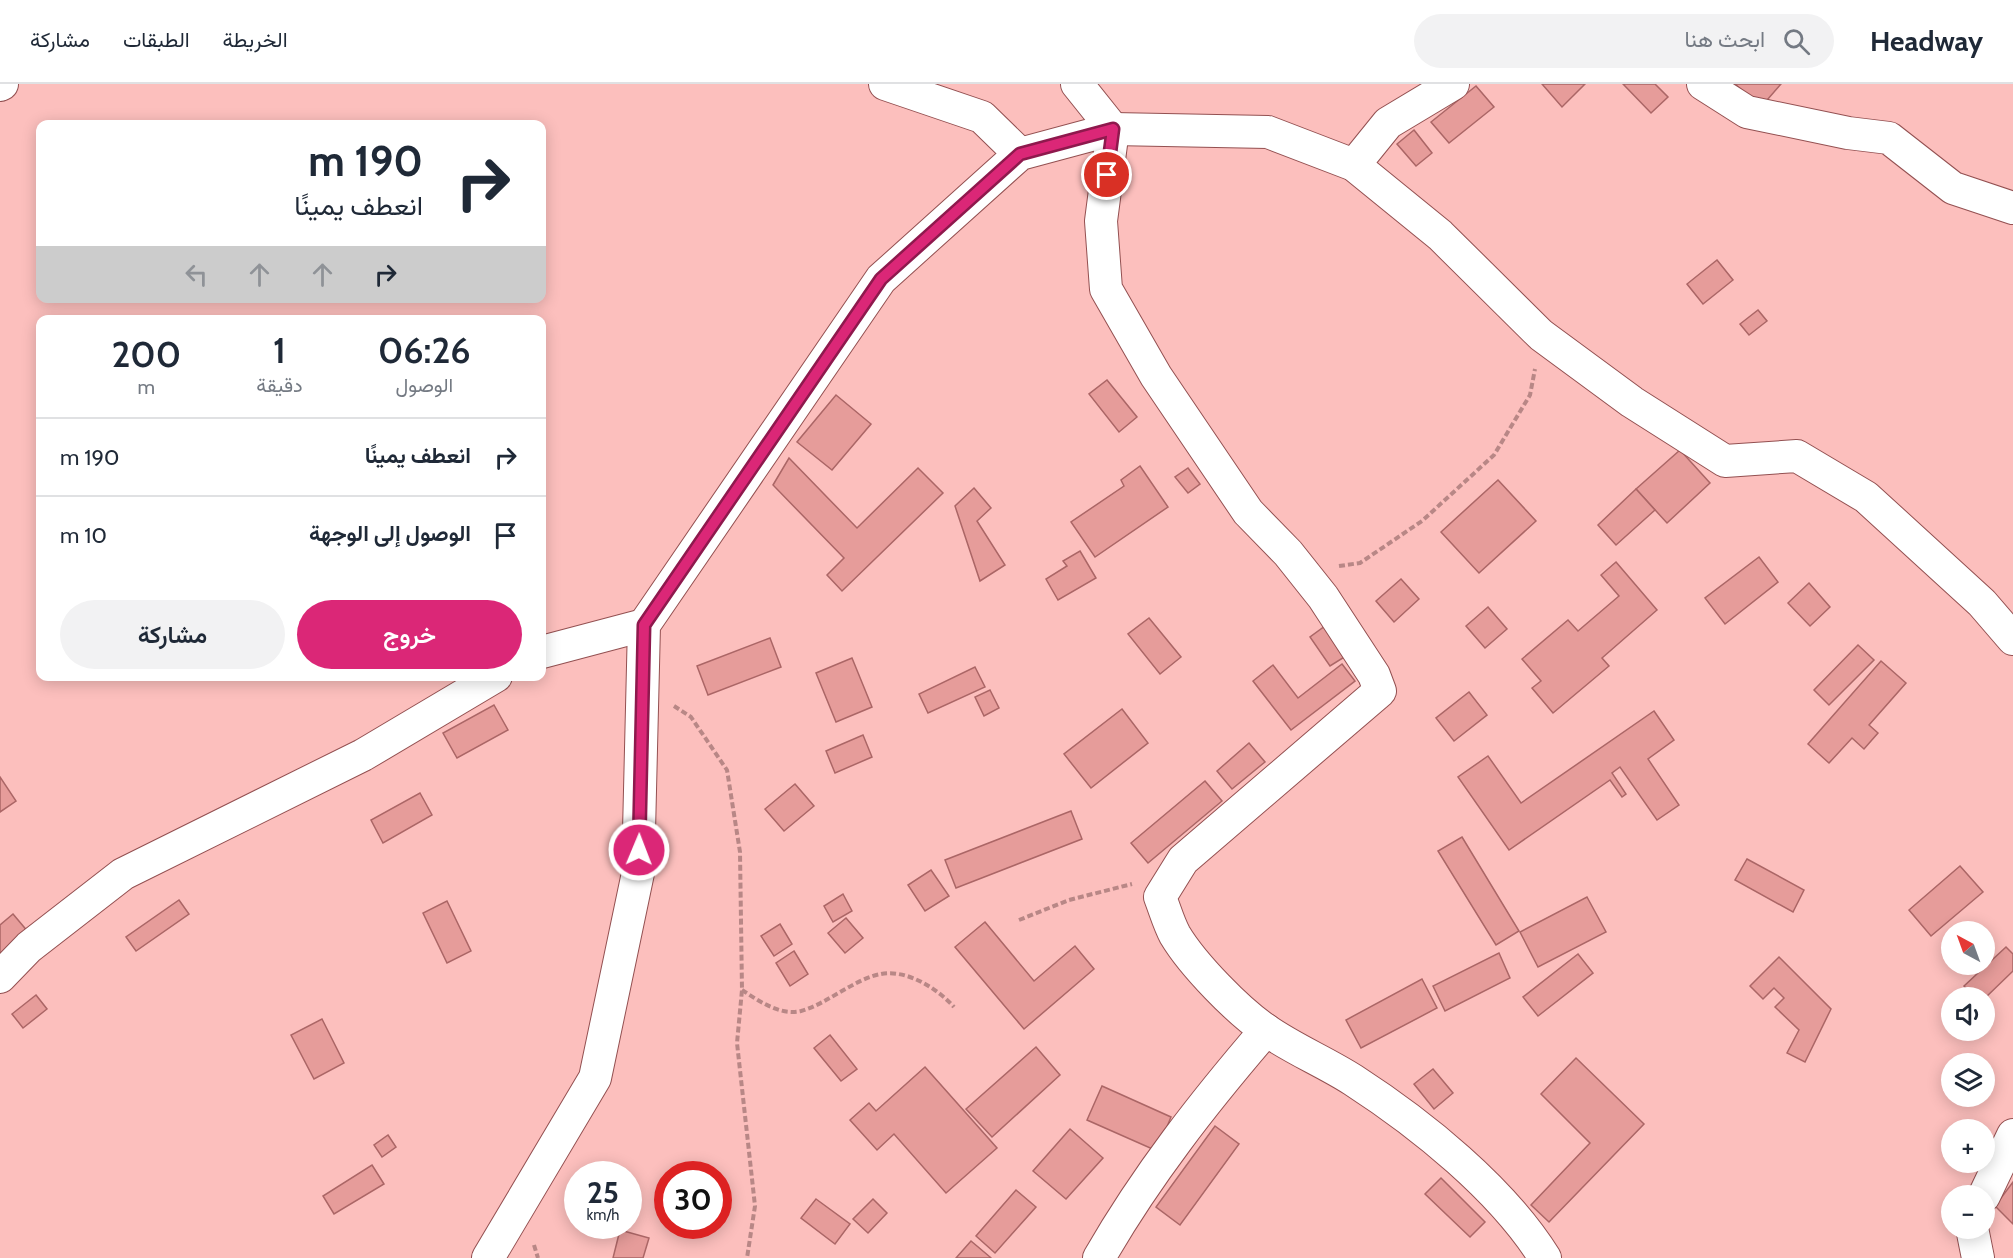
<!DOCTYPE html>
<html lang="ar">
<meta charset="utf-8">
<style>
:root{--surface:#fff;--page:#f2f2f3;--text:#1f2937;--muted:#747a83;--line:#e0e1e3;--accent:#db2777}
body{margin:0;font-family:Cabin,Vazirmatn,sans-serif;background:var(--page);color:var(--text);direction:rtl;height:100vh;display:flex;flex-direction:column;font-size:22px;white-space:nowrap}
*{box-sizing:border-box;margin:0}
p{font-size:20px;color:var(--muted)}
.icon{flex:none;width:33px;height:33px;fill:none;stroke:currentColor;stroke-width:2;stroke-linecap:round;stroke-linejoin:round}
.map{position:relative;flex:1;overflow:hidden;direction:ltr}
.sheet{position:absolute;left:36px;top:231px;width:510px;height:366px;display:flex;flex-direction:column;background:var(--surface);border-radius:12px;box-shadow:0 3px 15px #0003;direction:rtl}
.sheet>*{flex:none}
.guide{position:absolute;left:36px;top:36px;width:510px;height:183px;border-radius:12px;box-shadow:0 3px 15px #0003;direction:rtl;background:#fff;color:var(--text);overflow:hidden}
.needle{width:39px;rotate:319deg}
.tools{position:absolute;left:1941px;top:837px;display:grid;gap:12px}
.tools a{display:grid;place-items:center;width:54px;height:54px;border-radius:50%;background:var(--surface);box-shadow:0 3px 15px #0003;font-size:30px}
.speed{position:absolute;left:564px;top:1077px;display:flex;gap:12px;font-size:30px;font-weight:700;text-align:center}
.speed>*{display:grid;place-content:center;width:78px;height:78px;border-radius:50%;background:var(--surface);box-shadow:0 3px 15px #0003;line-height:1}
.speed small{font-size:15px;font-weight:400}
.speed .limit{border:9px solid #d22;background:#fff;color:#111}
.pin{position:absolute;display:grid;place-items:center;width:51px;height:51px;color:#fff;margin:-26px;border:3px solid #fff;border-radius:50%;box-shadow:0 2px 6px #0007}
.me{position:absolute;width:66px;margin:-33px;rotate:1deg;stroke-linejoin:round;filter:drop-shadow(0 0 4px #0008)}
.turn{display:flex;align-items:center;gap:21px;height:126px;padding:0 24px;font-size:27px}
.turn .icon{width:78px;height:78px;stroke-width:2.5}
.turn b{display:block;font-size:42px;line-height:51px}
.lanes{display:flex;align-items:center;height:57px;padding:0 24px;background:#0003;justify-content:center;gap:30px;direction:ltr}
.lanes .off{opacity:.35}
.eta{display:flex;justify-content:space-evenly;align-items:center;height:102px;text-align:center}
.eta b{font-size:36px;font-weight:600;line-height:42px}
.primary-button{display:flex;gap:12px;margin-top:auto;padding:12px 24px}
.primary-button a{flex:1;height:69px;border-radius:36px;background:var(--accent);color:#fff;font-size:24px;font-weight:600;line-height:69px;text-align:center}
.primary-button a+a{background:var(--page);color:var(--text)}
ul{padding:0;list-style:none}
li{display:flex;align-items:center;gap:18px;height:78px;padding:0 24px;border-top:2px solid var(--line)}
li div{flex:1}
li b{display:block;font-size:22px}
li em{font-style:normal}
header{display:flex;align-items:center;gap:36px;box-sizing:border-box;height:84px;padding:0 30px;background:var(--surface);border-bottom:2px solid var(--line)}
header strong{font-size:28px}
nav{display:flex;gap:33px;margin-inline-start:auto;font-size:21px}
.search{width:420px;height:54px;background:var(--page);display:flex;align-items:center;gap:15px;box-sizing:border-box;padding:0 21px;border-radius:33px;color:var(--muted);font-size:22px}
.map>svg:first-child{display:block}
.building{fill:#e69c9a;stroke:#ab6666;stroke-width:1.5}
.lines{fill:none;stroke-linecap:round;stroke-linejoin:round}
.minor-casing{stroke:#935051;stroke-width:34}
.path{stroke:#b88786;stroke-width:4;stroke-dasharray:6 3;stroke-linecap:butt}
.minor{stroke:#fff;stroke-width:32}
.route-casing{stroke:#8e194d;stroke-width:15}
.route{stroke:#db2777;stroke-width:10}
</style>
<header>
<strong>Headway</strong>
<div class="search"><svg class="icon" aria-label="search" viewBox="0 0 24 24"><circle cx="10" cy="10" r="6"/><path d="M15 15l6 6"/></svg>ابحث هنا</div>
<nav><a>الخريطة</a><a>الطبقات</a><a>مشاركة</a></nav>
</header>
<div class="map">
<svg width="2013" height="1174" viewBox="0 0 2013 1174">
<rect width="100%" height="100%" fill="#fcbfbd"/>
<g class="building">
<polygon points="1542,0 1585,0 1562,23"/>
<polygon points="1623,0 1655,0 1668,13 1651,29"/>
<polygon points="1735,0 1781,0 1761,23"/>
<polygon points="1476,2 1494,23 1449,59 1431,38"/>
<polygon points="1414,46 1432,69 1416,82 1397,60"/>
<polygon points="1717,176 1733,196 1703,220 1687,200"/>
<polygon points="1758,226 1767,237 1749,251 1740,240"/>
<polygon points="1107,296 1137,333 1119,348 1089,310"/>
<polygon points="836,311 871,340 832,386 797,358"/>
<polygon points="1680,366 1710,399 1667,439 1636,405"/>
<polygon points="789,374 857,444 918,384 943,409 842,507 827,491 844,474 773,401"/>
<polygon points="1140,382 1168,423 1095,473 1071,438 1124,402 1121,396"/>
<polygon points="1188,384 1200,400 1188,409 1175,393"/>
<polygon points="1498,396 1536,437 1479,489 1441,448"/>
<polygon points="974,404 991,424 977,437 1005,481 980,497 955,422"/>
<polygon points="1636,405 1655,426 1616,461 1598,441"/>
<polygon points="1080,467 1096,494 1058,516 1046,495 1067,482 1063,477"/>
<polygon points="1759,473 1778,498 1725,540 1705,514"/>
<polygon points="1616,478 1657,526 1602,574 1609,582 1553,629 1532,604 1541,597 1522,575 1568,536 1578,547 1619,512 1601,491"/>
<polygon points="1401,495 1419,515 1394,538 1376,517"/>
<polygon points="1809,499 1830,523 1810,542 1788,519"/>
<polygon points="1488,523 1507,545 1485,564 1466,542"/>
<polygon points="1149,534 1181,573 1160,590 1128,550"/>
<polygon points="1325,542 1346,572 1330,582 1310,553"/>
<polygon points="770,554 781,583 708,611 697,582"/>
<polygon points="1858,561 1874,576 1829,621 1814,606"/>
<polygon points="852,574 872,623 836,638 816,589"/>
<polygon points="1881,577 1906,599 1869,641 1878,649 1864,665 1852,654 1829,679 1808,660"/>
<polygon points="1342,580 1355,597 1291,646 1253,597 1273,581 1298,614"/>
<polygon points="975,583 985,603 928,629 919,610"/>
<polygon points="990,606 999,624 984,632 975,613"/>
<polygon points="1469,608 1487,631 1454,657 1436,634"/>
<polygon points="494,621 508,646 457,674 443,649"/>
<polygon points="1122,625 1148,659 1091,704 1064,670"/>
<polygon points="1654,627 1674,656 1648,675 1679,721 1657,736 1620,683 1612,689 1626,710 1622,713 1610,696 1509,766 1458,693 1488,672 1521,719"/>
<polygon points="863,651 872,673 835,689 826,667"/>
<polygon points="1249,659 1265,678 1232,705 1217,687"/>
<polygon points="0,693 16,717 0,728"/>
<polygon points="1205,697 1222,717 1148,779 1131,759"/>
<polygon points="795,700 814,722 784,747 765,725"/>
<polygon points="420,709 432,731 383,759 371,736"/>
<polygon points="1071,727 1082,755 956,804 945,776"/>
<polygon points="1462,753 1519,847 1496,861 1438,767"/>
<polygon points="1747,775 1804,806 1793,828 1735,796"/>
<polygon points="1960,782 1983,808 1931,852 1909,826"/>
<polygon points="931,786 949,812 925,827 908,801"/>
<polygon points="843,810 852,827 833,838 824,822"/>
<polygon points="1587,813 1606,848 1538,883 1520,848"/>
<polygon points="179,816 189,830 136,867 126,853"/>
<polygon points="447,817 471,867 447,879 423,829"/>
<polygon points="13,830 29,849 0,874 0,841"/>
<polygon points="846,834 863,854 845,869 828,849"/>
<polygon points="985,838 1034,897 1075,862 1094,885 1024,945 955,863"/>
<polygon points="780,840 792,860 774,872 761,852"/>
<polygon points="2006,863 2013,870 2013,887 1984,915 1975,914 1964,902"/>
<polygon points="794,867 808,890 790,902 776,879"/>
<polygon points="1499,869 1510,894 1445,927 1433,902"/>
<polygon points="1578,870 1593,889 1538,932 1523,913"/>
<polygon points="1779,873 1831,925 1805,978 1787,969 1799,946 1775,923 1784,914 1774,904 1763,915 1750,902"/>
<polygon points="1422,895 1437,924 1361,964 1346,936"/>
<polygon points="36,911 47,925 23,944 12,930"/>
<polygon points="322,935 344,979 314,995 291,951"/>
<polygon points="830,951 857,985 841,997 814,964"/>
<polygon points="1036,963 1060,991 992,1053 966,1025"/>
<polygon points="1576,974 1644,1040 1549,1138 1531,1121 1590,1059 1541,1010"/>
<polygon points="925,983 997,1064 946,1109 894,1050 877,1066 850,1036 869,1019 876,1027"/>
<polygon points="1433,985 1453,1009 1434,1025 1414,1000"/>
<polygon points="1102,1002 1171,1033 1157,1067 1087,1036"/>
<polygon points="1215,1042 1239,1060 1180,1141 1156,1123"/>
<polygon points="1070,1045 1103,1074 1066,1115 1033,1087"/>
<polygon points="388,1051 396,1063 382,1073 374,1061"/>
<polygon points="372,1081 384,1100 334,1130 323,1112"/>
<polygon points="1441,1094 1485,1138 1470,1153 1425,1110"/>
<polygon points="2013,1098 2013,1140 1995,1122"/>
<polygon points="1016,1106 1036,1123 995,1169 976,1152"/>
<polygon points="816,1115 850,1140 835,1160 801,1134"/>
<polygon points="873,1115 887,1129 868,1149 853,1135"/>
<polygon points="620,1146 649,1154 643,1174 613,1174"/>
<polygon points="971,1157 990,1173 991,1174 956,1174"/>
</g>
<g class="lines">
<g class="minor-casing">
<g id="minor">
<polyline points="885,0 982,33 1020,70"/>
<path d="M1077,0L1113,45L1101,137L1106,205L1156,292L1248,428L1288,469L1323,513L1374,591L1380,607L1183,776L1160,813C1165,826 1169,840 1175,851C1193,881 1238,927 1266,946C1293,965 1325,978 1353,996C1421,1040 1502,1105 1545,1174"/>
<polyline points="1703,0 1747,28 1848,49 1889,54 1953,104 2013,124"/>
<polyline points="0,1 2,0"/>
<polyline points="1354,81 1388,39 1453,0"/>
<polyline points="542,568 644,541"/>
<polyline points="0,893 29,863 123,790 363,671 496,592"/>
<polyline points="1984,1112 2013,1051"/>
<polyline points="1972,1144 1978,1174"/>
<polyline points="488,1174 595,994 638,789 644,541 881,195 1020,70 1113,45 1268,48 1354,81 1440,151 1541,251 1632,318 1725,377 1797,372 1866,413 1982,519 2013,555"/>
<path d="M1099,1174C1146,1092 1204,1018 1266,946"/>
</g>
</g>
<g class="path">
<polyline points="1339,482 1360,479 1422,437 1494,371 1530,311 1535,285"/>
<polyline points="674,622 691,633 727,686 740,768 742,906 737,959 755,1122 747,1174"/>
<polyline points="1019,836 1069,816 1132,800"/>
<path d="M742,906C759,917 780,932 801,927C827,920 856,894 881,890C907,885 938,905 954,923"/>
<polyline points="534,1161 538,1174"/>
</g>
<use href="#minor" class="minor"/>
</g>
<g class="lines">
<g class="route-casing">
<polyline id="route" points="639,766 644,541 881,195 1020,70 1113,45 1107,91"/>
</g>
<use href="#route" class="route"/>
</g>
</svg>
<div class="tools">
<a><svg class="needle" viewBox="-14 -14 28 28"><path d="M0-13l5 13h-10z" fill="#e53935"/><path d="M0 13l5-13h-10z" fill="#747a83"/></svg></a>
<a><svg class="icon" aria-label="sound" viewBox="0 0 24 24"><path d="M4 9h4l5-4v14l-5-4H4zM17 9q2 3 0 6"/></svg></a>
<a><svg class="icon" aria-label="layers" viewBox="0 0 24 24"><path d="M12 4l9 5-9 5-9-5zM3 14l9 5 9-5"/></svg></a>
<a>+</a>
<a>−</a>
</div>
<div class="speed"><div>25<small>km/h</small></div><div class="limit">30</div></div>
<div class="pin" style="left:1107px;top:91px;background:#d93025"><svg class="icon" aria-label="arrive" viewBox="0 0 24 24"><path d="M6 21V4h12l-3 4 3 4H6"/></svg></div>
<svg class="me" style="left:639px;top:766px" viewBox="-20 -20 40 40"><circle r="17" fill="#db2777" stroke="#fff" stroke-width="3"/><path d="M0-11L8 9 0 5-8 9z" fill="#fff"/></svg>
<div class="guide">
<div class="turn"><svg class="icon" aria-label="right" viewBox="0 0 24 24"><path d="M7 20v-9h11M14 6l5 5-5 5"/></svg><div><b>190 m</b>انعطف يمينًا</div></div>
<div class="lanes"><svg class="icon off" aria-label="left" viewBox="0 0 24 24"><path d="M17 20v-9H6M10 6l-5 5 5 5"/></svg><svg class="icon off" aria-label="ahead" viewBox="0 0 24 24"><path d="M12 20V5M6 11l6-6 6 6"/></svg><svg class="icon off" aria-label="ahead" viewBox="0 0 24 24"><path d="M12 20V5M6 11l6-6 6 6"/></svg><svg class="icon" aria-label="right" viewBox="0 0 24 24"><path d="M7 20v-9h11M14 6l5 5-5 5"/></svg></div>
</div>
<section class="sheet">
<div class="eta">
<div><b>06:26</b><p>الوصول</p></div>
<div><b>1</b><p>دقيقة</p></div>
<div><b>200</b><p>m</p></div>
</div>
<ul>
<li><svg class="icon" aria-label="right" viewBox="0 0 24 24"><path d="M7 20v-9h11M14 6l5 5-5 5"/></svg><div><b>انعطف يمينًا</b></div><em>190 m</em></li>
<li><svg class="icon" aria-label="arrive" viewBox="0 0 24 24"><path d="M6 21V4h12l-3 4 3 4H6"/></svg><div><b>الوصول إلى الوجهة</b></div><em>10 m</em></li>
</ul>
<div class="primary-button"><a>خروج</a><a>مشاركة</a></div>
</section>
</div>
